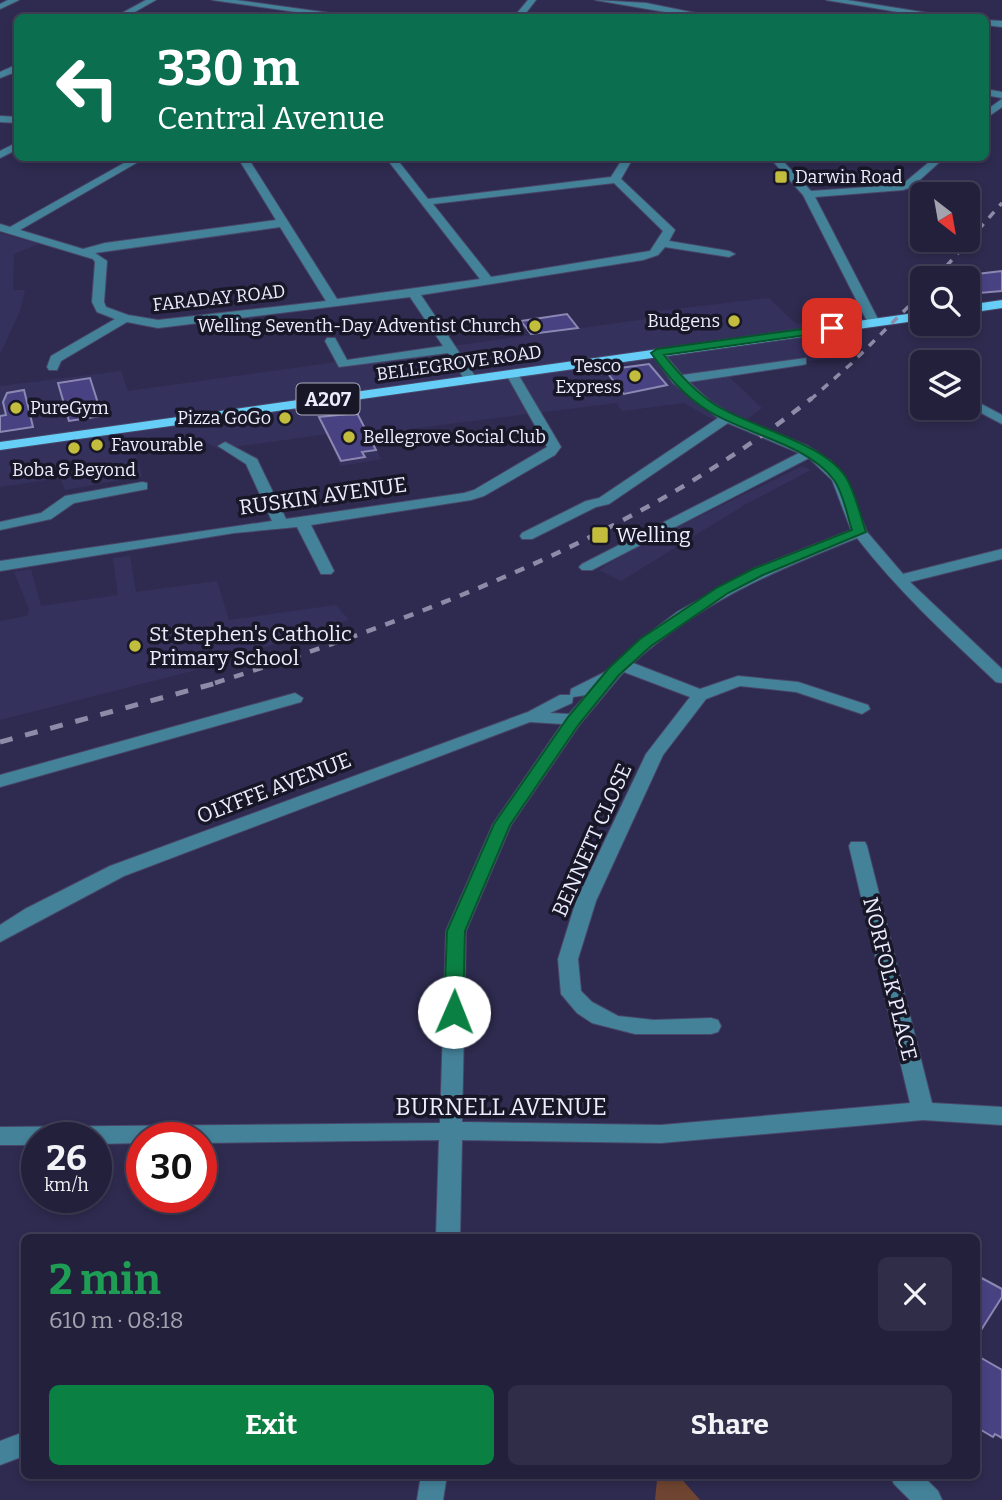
<!DOCTYPE html>
<meta charset="utf-8">
<style>
:root{--surface:#23203c;--page:#2f2d47;--text:#f1f3f6;--muted:#a3a3af;--line:#403e56;--accent:#0b8043}
body{margin:0;font-family:Bitter,serif;background:var(--page);color:var(--text);height:100vh;display:flex;flex-direction:column;font-size:26px;white-space:nowrap}
*{box-sizing:border-box;margin:0}
p{font-size:23px;color:var(--muted)}
.icon{flex:none;width:38px;height:38px;fill:none;stroke:currentColor;stroke-width:2;stroke-linecap:round;stroke-linejoin:round}
.map{position:relative;flex:1;overflow:hidden}
.details{position:absolute;left:21px;top:1234px;width:959px;height:245px;display:flex;flex-direction:column;background:var(--surface);border-radius:10px;box-shadow:0 4px 10px #0003,0 0 0 2px var(--line)}
.details>*{flex:none}
.guide{position:absolute;left:14px;top:14px;width:975px;height:147px;border-radius:10px;box-shadow:0 4px 10px #0003,0 0 0 2px var(--line);background:#0b6e4f;color:#fff;overflow:hidden}
.needle{width:46px;rotate:149deg}
.buttons{position:absolute;left:910px;top:182px;display:grid;gap:14px}
.buttons a{display:grid;place-items:center;width:70px;height:70px;border-radius:10px;background:var(--surface);box-shadow:0 4px 10px #0003,0 0 0 2px var(--line);font-size:35px}
.speed{position:absolute;left:21px;top:1122px;display:flex;gap:14px;font-size:35px;font-weight:700;text-align:center}
.speed>*{display:grid;place-content:center;width:91px;height:91px;border-radius:50%;background:var(--surface);box-shadow:0 4px 10px #0003,0 0 0 2px var(--line);line-height:1}
.speed small{font-size:18px;font-weight:400}
.speed .limit{border:10px solid #d22;background:#fff;color:#111}
.pin{position:absolute;display:grid;place-items:center;width:60px;height:60px;color:#fff;margin:-30px;border-radius:14px;box-shadow:0 4px 10px #0006}
.me{position:absolute;width:77px;margin:-38px;rotate:1deg;stroke-linejoin:round;filter:drop-shadow(0 0 5px #0008)}
.turn{display:flex;align-items:center;gap:24px;height:147px;padding:0 28px;font-size:32px}
.turn .icon{width:91px;height:91px;stroke-width:2.5}
.turn b{display:block;font-size:49px;line-height:60px}
.round{display:grid;place-items:center;flex:none;width:74px;height:74px;border-radius:10px;background:var(--page)}
.headline{display:flex;align-items:center;justify-content:space-between;height:119px;padding:0 28px}
h1{font-size:42px;font-weight:700;line-height:52px;color:#1e9e55}
.cta{display:flex;gap:14px;margin-top:auto;padding:14px 28px}
.cta a{flex:1;height:80px;border-radius:10px;background:var(--accent);color:#fff;font-size:28px;font-weight:700;line-height:80px;text-align:center}
.cta a+a{background:var(--page);color:var(--text)}
.map>svg:first-child{display:block}
.built{fill:#35315d}
.green{fill:#6f4531}
.building{fill:#494282;stroke:#8a88b3;stroke-width:2}
.lines{fill:none;stroke-linecap:round;stroke-linejoin:round}
.minor-casing{stroke:#494668;stroke-width:2}
.major-casing{stroke:#494668;stroke-width:2}
.minor{fill:#44829a;fill-rule:evenodd}
.major{fill:#67cff7;fill-rule:evenodd}
.rail-far2{stroke:#8d8ba7;stroke-width:3.5;stroke-dasharray:8 8;stroke-linecap:butt}
.rail-far1{stroke:#8d8ba7;stroke-width:4.5;stroke-dasharray:10 10;stroke-linecap:butt}
.rail{stroke:#8d8ba7;stroke-width:5;stroke-dasharray:13 13;stroke-linecap:butt}
.route{fill:#0b8043;stroke:#07532c;stroke-width:2}
.poi-dot{fill:#c3bd3e;stroke:#181727;stroke-width:2.5}
.labels{text-anchor:middle;stroke-width:7;stroke-linejoin:round;paint-order:stroke}
.far-poi-label{font-size:18px;fill:#ececff;stroke:#181727;text-anchor:start}
.far-street-label{font-size:18px;fill:#ececff;stroke:#181727}
.shield{fill:#181727;stroke:#acacbe;stroke-width:2}
.shield-label{font-size:19px;font-weight:bold;fill:#ececff}
.street-label{font-size:21px;fill:#ececff;stroke:#181727}
.poi-label{font-size:21px;fill:#ececff;stroke:#181727;text-anchor:start}
.near-street-label{font-size:24px;fill:#ececff;stroke:#181727}
</style>
<div class="map">
<svg width="1002" height="1500" viewBox="0 0 1002 1500">
<rect width="100%" height="100%" fill="#2f2b50"/>
<g class="built">
<polygon points="0,233 39,244 14,254 13,290 25,290 20,311 0,354"/>
<polygon points="769,298 796,324 830,316 851,335 832,358 725,373 762,408 736,428 708,417 684,403 622,411 616,403 409,429 411,434 372,440 381,459 340,466 327,434 219,449 203,441 135,451 142,476 65,490 60,478 0,487 0,386 121,371 128,391 646,319 642,313"/>
<polygon points="802,466 811,470 746,504 621,581 599,570 627,552"/>
<polygon points="130,556 136,592 217,581 229,620 336,605 349,620 192,671 0,720 0,621 27,616 29,609 14,572 31,569 41,606 118,595 113,558"/>
</g>
<polygon class="green" points="663,1475 678,1475 700,1500 655,1500 657,1480"/>
<g class="building">
<polygon points="1002,271 1002,291 968,294 968,286 977,274"/>
<polygon points="567,314 578,328 531,334 521,321"/>
<polygon points="649,364 667,385 624,394 605,370"/>
<polygon points="90,378 102,416 69,421 58,383"/>
<polygon points="24,390 33,427 0,432 0,416 6,415 3,402 7,393"/>
<polygon points="357,413 376,450 362,452 365,457 341,461 319,417"/>
<polygon points="976,1275 1002,1289 1002,1297 976,1338"/>
<polygon points="976,1355 1002,1370 1002,1438 995,1434 993,1437 976,1427"/>
</g>
<g class="lines">
<g class="minor-casing">
<g id="minor">
<polygon points="8,0 19,0 0,9 0,4"/>
<polygon points="146,0 156,0 124,18 113,18"/>
<polygon points="212,0 236,0 366,18 338,18"/>
<polygon points="528,0 536,0 522,18 513,18"/>
<polygon points="595,0 646,3 720,18 700,18"/>
<polygon points="826,0 847,0 959,18 934,18"/>
<polygon points="985,20 1002,21 1002,27 985,25"/>
<polygon points="18,64 18,71 0,78 0,72"/>
<polygon points="985,89 1002,92 1002,98 985,95"/>
<polygon points="1002,99 1002,107 985,119 985,111"/>
<polygon points="0,116 18,117 18,123 0,122"/>
<polygon points="18,142 18,149 0,158 0,151"/>
<path d="M133,158H145L20,230L83,249L105,243L276,220L238,158H248L337,299L480,279L386,158H396L428,199L611,177L623,158H633L621,179L673,228L675,230L669,241L729,251L735,254L729,257L665,247L658,255L643,260L421,295L477,379L471,383L466,382L448,353L339,367L325,341L327,338H335L347,360L443,346L410,297L158,328L127,322L61,361L57,370H49L47,367L51,356L115,319L97,312L92,302L95,262L93,259L0,231V224L10,227ZM614,183L663,231L650,251L491,277L433,204ZM280,227L326,301L158,320L128,315L106,307L104,302L107,261L95,253Z"/>
<polygon points="770,158 780,158 811,191 898,185 904,183 934,158 944,158 912,187 903,190 815,197 880,323 878,326 868,323 803,195"/>
<path d="M657,349L661,350L682,375L806,358V364L802,365L689,382L710,401L731,414L808,446L831,461L846,480L867,532L903,574L1002,549V559L910,582L1002,669V683L996,682C947,636 898,591 857,538C772,572 702,601 633,663L700,689L738,676L798,682L868,705L870,709L862,714L796,692L740,686L706,699L663,755L596,901L578,959L581,991L592,1002L618,1016L654,1020L711,1018L718,1020L721,1026L718,1032L711,1034H635L592,1023L577,1013L561,994L558,959L576,901L646,754L690,697L624,672L620,676L580,724L511,825L466,931L462,1122L661,1125L910,1103L849,846L851,842H865L867,846L932,1103L1002,1107V1125L923,1120L661,1143L462,1140L460,1237H436L439,1140L201,1143V1138H142V1143L96,1144V1138H37V1145H0V1127L440,1123L446,931L493,824L562,724L530,722L124,876L0,942V925L25,909L110,866L528,712L560,695H570L571,689L605,672L640,640L677,612L753,569L851,530L832,480L809,458L592,570H582L579,567L582,564L799,453L728,423L609,504L596,507L532,539H522L520,536L522,533L586,501L599,498L718,418L673,383L651,353ZM586,695L569,714L550,713L572,703L573,697Z"/>
<polygon points="512,370 518,374 561,447 555,455 484,496 471,500 311,525 334,571 331,574 321,574 297,527 234,533 0,571 0,561 272,521 246,464 218,446 225,442 257,459 286,519 464,493 474,490 547,447 506,374"/>
<polygon points="968,397 1002,415 1002,424 968,406"/>
<polygon points="142,482 147,483 147,489 74,503 51,519 0,530 0,522 41,513 65,496"/>
<polygon points="295,693 303,698 301,702 0,787 0,775"/>
<polygon points="24,1432 24,1456 0,1465 0,1441"/>
<polygon points="421,1475 447,1475 443,1500 417,1500"/>
<polygon points="890,1475 922,1475 938,1491 942,1500 910,1500 894,1484"/>
</g>
</g>
<g class="major-casing">
<g id="major">
<polygon points="1002,300 1002,308 968,313 968,305"/>
<polygon points="922,312 922,320 0,450 0,442"/>
</g>
</g>
<use href="#minor" class="minor"/>
<use href="#major" class="major"/>
<g class="rail-far2">
<polyline points="936,278 1002,203"/>
<polyline points="810,400 852,363 922,293"/>
</g>
<path class="rail-far1" d="M215,683C424,616 638,536 812,398"/>
<polyline class="rail" points="0,742 220,682"/>
</g>
<path class="route" d="M832,325L838,328L836,331L664,355C679,374 694,391 714,404C748,427 829,443 848,481C856,496 860,515 866,532L763,575L728,593L651,646L619,675L579,724L510,825L465,931L463,1012L460,1017H447L444,1012L447,931L494,824L568,717L609,668L640,639L718,587L753,569L852,530C847,515 843,492 834,480C806,443 744,434 707,410C684,396 667,375 651,353L657,349Z"/>
<g class="poi-dot">
<rect x="774" y="170" width="14" height="14" rx="3.5"/>
<circle cx="734" cy="321" r="7"/>
<circle cx="535" cy="326" r="7"/>
<circle cx="635" cy="376" r="7"/>
<circle cx="16" cy="408" r="7"/>
<circle cx="285" cy="418" r="7"/>
<circle cx="349" cy="437" r="7"/>
<circle cx="97" cy="445" r="7"/>
<circle cx="74" cy="448" r="7"/>
<rect x="591" y="526" width="18" height="18" rx="3.5"/>
<circle cx="135" cy="646" r="7"/>
</g>
<g class="labels">
<g class="far-poi-label">
<text x="795" y="183">Darwin Road</text>
<text x="720" y="327" text-anchor="end">Budgens</text>
<text x="521" y="332" text-anchor="end">Welling Seventh-Day Adventist Church</text>
<text x="621" y="372" text-anchor="end">Tesco<tspan x="621" dy="21">Express</tspan></text>
<text x="30" y="414">PureGym</text>
<text x="271" y="424" text-anchor="end">Pizza GoGo</text>
<text x="363" y="443">Bellegrove Social Club</text>
<text x="111" y="451">Favourable</text>
<text x="74" y="476" text-anchor="middle">Boba &amp; Beyond</text>
</g>
<g class="far-street-label">
<text transform="translate(219 298) rotate(-6)" y="6">FARADAY ROAD</text>
<text transform="translate(459 363) rotate(-8)" y="6">BELLEGROVE ROAD</text>
</g>
<rect class="shield" x="296.5" y="383.5" width="63" height="31" rx="5"/>
<g class="shield-label">
<text x="328" y="406">A207</text>
</g>
<g class="street-label">
<text transform="translate(323 496) rotate(-8)" y="7">RUSKIN AVENUE</text>
<text transform="translate(274 788) rotate(-21)" y="7">OLYFFE AVENUE</text>
<text transform="translate(592 840) rotate(-66)" y="7">BENNETT CLOSE</text>
<text transform="translate(890 979) rotate(76)" y="7">NORFOLK PLACE</text>
</g>
<g class="poi-label">
<text x="616" y="542">Welling</text>
<text x="149" y="641">St Stephen's Catholic<tspan x="149" dy="24">Primary School</tspan></text>
</g>
<g class="near-street-label">
<text x="501" y="1115">BURNELL AVENUE</text>
</g>
</g>
</svg>
<div class="buttons">
<a><svg class="needle" viewBox="-14 -14 28 28"><path d="M0-13l5 13h-10z" fill="#e53935"/><path d="M0 13l5-13h-10z" fill="#a3a3af"/></svg></a>
<a><svg class="icon" aria-label="search" viewBox="0 0 24 24"><circle cx="10" cy="10" r="6"/><path d="M15 15l6 6"/></svg></a>
<a><svg class="icon" aria-label="layers" viewBox="0 0 24 24"><path d="M12 4l9 5-9 5-9-5zM3 14l9 5 9-5"/></svg></a>
</div>
<div class="speed"><div>26<small>km/h</small></div><div class="limit">30</div></div>
<div class="pin" style="left:832px;top:328px;background:#d93025"><svg class="icon" aria-label="arrive" viewBox="0 0 24 24"><path d="M6 21V4h12l-3 4 3 4H6"/></svg></div>
<svg class="me" style="left:454px;top:1012px" viewBox="-20 -20 40 40"><circle r="19" fill="#fff"/><path d="M0-13L10 11 0 6-10 11z" fill="#0b8043"/></svg>
<div class="guide">
<div class="turn"><svg class="icon" aria-label="left" viewBox="0 0 24 24"><path d="M17 20v-9H6M10 6l-5 5 5 5"/></svg><div><b>330 m</b>Central Avenue</div></div>
</div>
<section class="details">
<div class="headline"><div><h1>2 min</h1><p>610 m · 08:18</p></div><a class="round"><svg class="icon" aria-label="close" viewBox="0 0 24 24"><path d="M6 6l12 12M18 6L6 18"/></svg></a></div>
<div class="cta"><a>Exit</a><a>Share</a></div>
</section>
</div>
